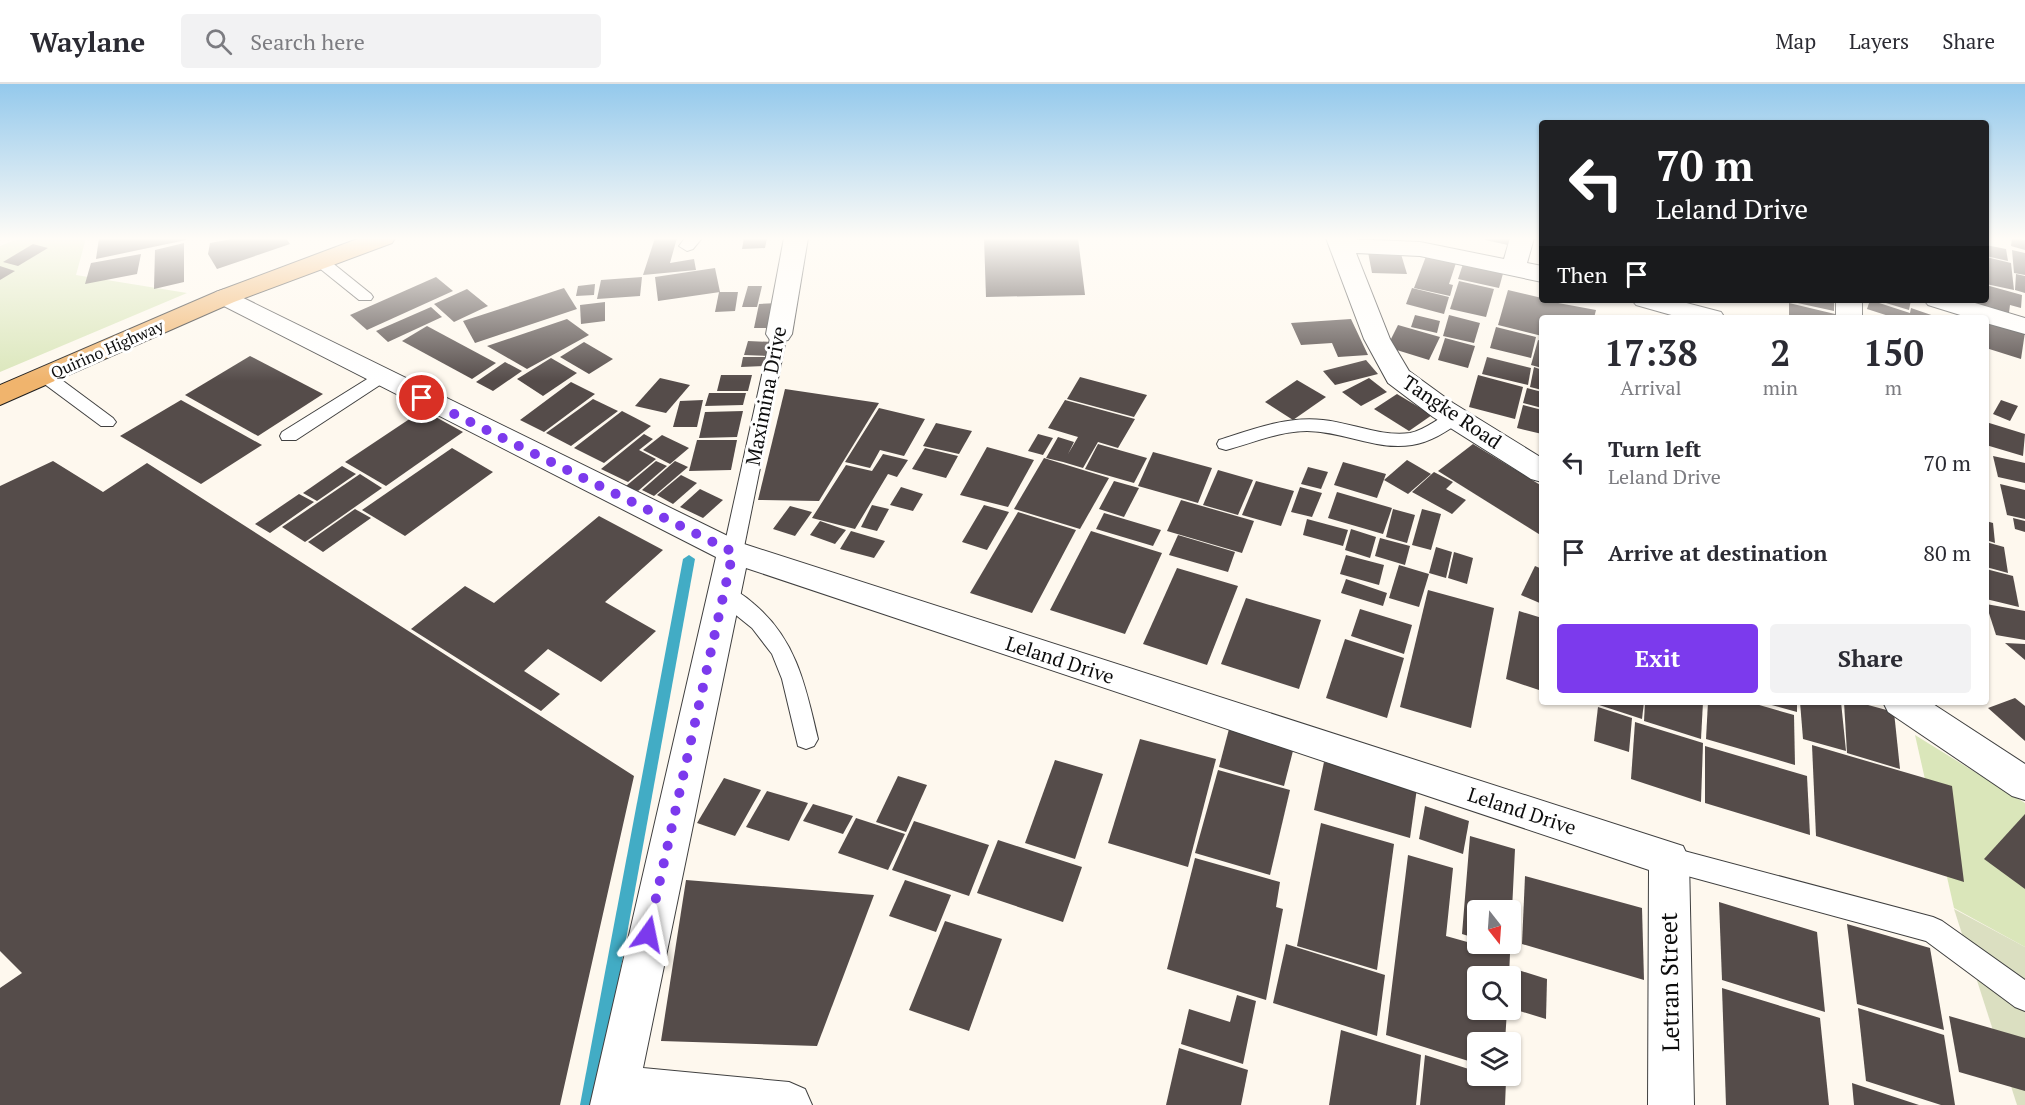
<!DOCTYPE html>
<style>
:root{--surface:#fff;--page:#f2f2f3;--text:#2b2b33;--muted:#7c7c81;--line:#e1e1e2;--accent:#7c3aed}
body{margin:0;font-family:"PT Serif",serif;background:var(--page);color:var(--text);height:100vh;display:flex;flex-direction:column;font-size:22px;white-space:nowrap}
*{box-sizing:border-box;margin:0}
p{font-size:20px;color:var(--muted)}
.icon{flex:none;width:33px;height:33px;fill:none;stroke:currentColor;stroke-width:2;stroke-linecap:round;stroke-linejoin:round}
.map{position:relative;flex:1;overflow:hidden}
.sheet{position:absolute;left:1539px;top:231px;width:450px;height:390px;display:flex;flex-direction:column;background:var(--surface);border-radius:6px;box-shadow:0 2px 4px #0004}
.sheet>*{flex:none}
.hud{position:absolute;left:1539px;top:36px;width:450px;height:183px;border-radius:6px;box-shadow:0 2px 4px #0004;background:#202124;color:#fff;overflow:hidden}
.needle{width:39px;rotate:163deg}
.buttons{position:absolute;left:1467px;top:816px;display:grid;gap:12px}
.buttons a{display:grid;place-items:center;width:54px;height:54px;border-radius:6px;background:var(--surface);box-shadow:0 2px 4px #0004;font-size:30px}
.pin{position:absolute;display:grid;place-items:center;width:51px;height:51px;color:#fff;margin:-26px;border:3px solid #fff;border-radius:50%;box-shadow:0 2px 6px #0007}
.me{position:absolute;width:66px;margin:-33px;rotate:12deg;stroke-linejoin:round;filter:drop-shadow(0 0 4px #0008)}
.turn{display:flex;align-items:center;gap:21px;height:126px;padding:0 18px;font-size:27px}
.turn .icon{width:78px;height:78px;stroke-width:2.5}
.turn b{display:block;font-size:42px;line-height:51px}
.then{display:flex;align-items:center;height:57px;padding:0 18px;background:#0003;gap:12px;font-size:22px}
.eta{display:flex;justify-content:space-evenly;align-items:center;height:102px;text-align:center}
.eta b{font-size:36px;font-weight:600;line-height:42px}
.action{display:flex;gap:12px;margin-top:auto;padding:12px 18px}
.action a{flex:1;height:69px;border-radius:6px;background:var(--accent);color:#fff;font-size:24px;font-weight:600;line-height:69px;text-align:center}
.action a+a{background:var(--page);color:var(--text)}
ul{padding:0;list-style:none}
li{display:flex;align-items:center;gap:18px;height:90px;padding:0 18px}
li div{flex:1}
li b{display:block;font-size:22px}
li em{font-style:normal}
header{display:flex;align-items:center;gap:36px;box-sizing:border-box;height:84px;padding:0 30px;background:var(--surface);border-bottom:2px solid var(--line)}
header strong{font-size:28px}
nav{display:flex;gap:33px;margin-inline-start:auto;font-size:21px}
.search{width:420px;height:54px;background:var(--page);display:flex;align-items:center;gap:15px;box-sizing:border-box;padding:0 21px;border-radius:6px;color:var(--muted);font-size:22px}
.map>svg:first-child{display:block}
.green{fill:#dae6ba}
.cemetery{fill:#dbdfc1}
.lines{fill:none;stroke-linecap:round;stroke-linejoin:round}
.stream{fill:#42acc5;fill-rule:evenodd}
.building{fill:#554c4a}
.service-casing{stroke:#404040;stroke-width:2}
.minor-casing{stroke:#404040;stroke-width:2}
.primary-casing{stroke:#1e1e1e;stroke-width:2}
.service{fill:#fff;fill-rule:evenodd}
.minor{fill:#fff;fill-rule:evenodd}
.primary{fill:#f0b46d;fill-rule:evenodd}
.route{stroke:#7c3aed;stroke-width:10;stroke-dasharray:0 18}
.labels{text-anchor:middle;stroke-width:6;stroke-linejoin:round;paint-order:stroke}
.far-street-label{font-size:16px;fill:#0d0d0d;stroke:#fff}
.street-label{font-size:20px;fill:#0d0d0d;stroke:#fff}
.near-street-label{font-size:24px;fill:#0d0d0d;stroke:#fff}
</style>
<header>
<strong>Waylane</strong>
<div class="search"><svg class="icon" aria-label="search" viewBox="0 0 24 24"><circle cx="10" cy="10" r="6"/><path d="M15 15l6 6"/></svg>Search here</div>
<nav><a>Map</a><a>Layers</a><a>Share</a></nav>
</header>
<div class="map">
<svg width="2025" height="1021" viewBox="0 0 2025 1021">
<rect width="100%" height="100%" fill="#fef8ee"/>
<g class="green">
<polygon points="21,154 86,154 76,191 187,209 0,288 0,162"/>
<polygon points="1915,651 2025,719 2025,863 1954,824"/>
</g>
<polygon class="cemetery" points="1954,825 2025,863 2025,1021 2017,1021"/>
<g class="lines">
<polygon class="stream" points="689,471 695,475 596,1021 580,1021 683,475"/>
</g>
<g class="building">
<polygon points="99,154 186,154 186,156 96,175"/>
<polygon points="237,154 286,154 290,160 217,185 208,170 210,159"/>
<polygon points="655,154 677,154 670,179 694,175 696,186 643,191"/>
<polygon points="744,154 767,154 765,164 742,165"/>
<polygon points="984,154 1078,154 1085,211 986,213"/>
<polygon points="1485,154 1520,154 1517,163 1485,156"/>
<polygon points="2012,154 2025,156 2025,166 2011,162"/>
<polygon points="184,159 184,198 154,205 155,166"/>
<polygon points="33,160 48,164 18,182 3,178"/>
<polygon points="1986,161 2006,165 2008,177 1986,172"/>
<polygon points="2012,166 2025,169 2025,191 2014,189"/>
<polygon points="1428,167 1458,173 1449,200 1453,201 1450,212 1414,204"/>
<polygon points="1368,168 1401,170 1407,190 1372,189"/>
<polygon points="141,170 137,190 85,200 91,179"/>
<polygon points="1986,173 2011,179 2014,206 1986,200"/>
<polygon points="1464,177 1504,186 1499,204 1458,195"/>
<polygon points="0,182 15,187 0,196"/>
<polygon points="715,184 720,208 658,217 655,193"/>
<polygon points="2016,190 2025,192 2025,209 2015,206"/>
<polygon points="436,193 453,207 367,246 350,231"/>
<polygon points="642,193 640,212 597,215 601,196"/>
<polygon points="1459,197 1494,205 1486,233 1450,225"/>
<polygon points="595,200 594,211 576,212 578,202"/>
<polygon points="1986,201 2022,211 2021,224 2010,221 2008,236 1968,224 1970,216 1986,216"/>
<polygon points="748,202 762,202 757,223 742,223"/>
<polygon points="564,204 577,225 475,259 463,237"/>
<polygon points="1412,204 1449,213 1444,230 1406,220"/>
<polygon points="467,205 488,222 454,238 434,220"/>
<polygon points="1508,206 1542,214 1542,216 1596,226 1594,234 1542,234 1542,252 1498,241"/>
<polygon points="719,208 738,208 735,227 715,228"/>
<polygon points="1794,216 1834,216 1834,227 1793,218"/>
<polygon points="1870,216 1910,229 1911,224 1940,234 1895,234 1867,225"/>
<polygon points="1876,216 1911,216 1909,226"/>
<polygon points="605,218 605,237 581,240 580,221"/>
<polygon points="778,219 774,244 754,244 759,220"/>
<polygon points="1789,219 1835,230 1835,234 1789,234"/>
<polygon points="431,223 442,233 388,258 376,247"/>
<polygon points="1415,231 1440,237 1437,249 1411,243"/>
<polygon points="1449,231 1480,239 1474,259 1443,252"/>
<polygon points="567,235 589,251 527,285 487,262"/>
<polygon points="1351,235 1368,271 1338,273 1332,259 1301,261 1291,239"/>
<polygon points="1986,235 2025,248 2021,275 1986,264"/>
<polygon points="1398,241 1440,253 1429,276 1387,263"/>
<polygon points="427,242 496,279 472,295 402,257"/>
<polygon points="1496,243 1536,253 1531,274 1490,264"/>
<polygon points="1445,254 1475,262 1468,284 1438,276"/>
<polygon points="1538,256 1542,257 1542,284 1531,281"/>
<polygon points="748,257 773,258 769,272 744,271"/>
<polygon points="584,258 613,275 589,290 560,273"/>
<polygon points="250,272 323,310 258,352 185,311"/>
<polygon points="743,273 768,273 766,282 741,283"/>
<polygon points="1487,273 1531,284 1528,301 1482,290"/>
<polygon points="551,274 577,289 543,312 517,295"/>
<polygon points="1366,276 1378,290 1335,301 1323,287"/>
<polygon points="505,278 522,287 493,307 476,298"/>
<polygon points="1534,283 1542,286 1542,306 1530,303"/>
<polygon points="721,291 752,291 748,307 717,307"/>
<polygon points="1478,291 1523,303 1515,335 1469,323"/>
<polygon points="1080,293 1147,311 1134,333 1067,315"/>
<polygon points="660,294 690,301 666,329 635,322"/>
<polygon points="1369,294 1387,308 1361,322 1342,308"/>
<polygon points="1297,296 1326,313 1293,336 1265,318"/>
<polygon points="571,298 595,310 544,348 520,336"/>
<polygon points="1527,304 1542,308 1542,324 1523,319"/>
<polygon points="785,305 879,319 819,417 758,416"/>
<polygon points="709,309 746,309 743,321 705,322"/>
<polygon points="1397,310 1432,331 1409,347 1374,325"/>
<polygon points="593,315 618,327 571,362 546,349"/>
<polygon points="181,316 262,361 201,400 120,352"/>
<polygon points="703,316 697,343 673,343 680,317"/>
<polygon points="1065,316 1135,335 1118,364 1098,358 1083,384 1063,378 1046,374 1058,353 1074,358 1068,370 1078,353 1048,344"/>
<polygon points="2001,316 2018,322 2010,337 1993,330"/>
<polygon points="1523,321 1542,326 1542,350 1517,344"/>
<polygon points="879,324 925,335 904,372 880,366 870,384 845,378"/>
<polygon points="423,326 463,348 386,402 345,378"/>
<polygon points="622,327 651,342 604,379 574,364"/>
<polygon points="743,327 737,353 699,354 705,328"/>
<polygon points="1986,338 2025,350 2023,372 1986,361"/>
<polygon points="936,339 972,347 959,370 923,362"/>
<polygon points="644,350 653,355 639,366 656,375 628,398 601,385"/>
<polygon points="1038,350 1053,354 1043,371 1028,367"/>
<polygon points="662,351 689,364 670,380 643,366"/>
<polygon points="697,356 737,356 731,386 689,387"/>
<polygon points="1098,360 1147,374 1134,399 1085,385"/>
<polygon points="1473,360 1542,402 1542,452 1438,387"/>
<polygon points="987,363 1034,376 1008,423 960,411"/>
<polygon points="452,364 493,388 405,452 362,426"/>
<polygon points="925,364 958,372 946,394 912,385"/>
<polygon points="1153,368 1212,384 1198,419 1138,402"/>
<polygon points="883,370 908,376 897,393 888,390 855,445 812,434 846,381 872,387"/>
<polygon points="1993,372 2025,379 2025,399 1998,393"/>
<polygon points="1044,374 1109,394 1080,445 1014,425"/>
<polygon points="1407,376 1431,390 1408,410 1384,396"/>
<polygon points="53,377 103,408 147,379 634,692 560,1021 0,1021 0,904 22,889 0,867 0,402"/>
<polygon points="656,377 667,382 638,407 626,402"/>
<polygon points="675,377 688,383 654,412 642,406"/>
<polygon points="1343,378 1386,390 1377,414 1334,401"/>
<polygon points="342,382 356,390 317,417 303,409"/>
<polygon points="1308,383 1328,388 1321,405 1301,400"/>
<polygon points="1218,386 1253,396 1238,431 1203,421"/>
<polygon points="1434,388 1453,398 1446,405 1466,416 1452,430 1412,408"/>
<polygon points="360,390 382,404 305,458 282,443"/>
<polygon points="681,391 697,399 673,420 657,411"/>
<polygon points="1114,397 1139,404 1124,433 1099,425"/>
<polygon points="1256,397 1294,407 1281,442 1242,431"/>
<polygon points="2000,400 2025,406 2025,435 2007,431"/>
<polygon points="901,403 923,410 913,427 890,421"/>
<polygon points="1300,403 1322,409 1312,433 1291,428"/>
<polygon points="700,405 723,416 703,434 680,423"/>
<polygon points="1337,408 1392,424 1383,450 1328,434"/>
<polygon points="299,410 314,418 270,449 255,440"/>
<polygon points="1181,416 1254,437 1242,469 1167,447"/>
<polygon points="872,421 889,425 877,447 861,443"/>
<polygon points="984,421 1009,428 987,466 962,458"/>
<polygon points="790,422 812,428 795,452 773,445"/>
<polygon points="355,425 371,434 323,468 308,458"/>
<polygon points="1393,425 1415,431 1407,459 1386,453"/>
<polygon points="1422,425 1441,430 1431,466 1412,461"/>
<polygon points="1018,428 1076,446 1032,529 970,509"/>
<polygon points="1104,429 1161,446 1153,462 1096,445"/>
<polygon points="599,432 663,466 605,518 656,547 601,598 548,565 524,587 560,610 541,627 411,545 465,502 494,519"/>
<polygon points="2013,434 2025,437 2025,448 2015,445"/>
<polygon points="1307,435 1348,446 1343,462 1303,451"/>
<polygon points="820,437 846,446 835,460 810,451"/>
<polygon points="1986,437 1993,439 1995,459 1986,456"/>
<polygon points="1351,445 1376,453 1370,474 1345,466"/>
<polygon points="851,447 885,457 874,474 840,465"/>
<polygon points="1091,447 1162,469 1125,550 1050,526"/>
<polygon points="1178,451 1235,468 1228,488 1169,471"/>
<polygon points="1380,454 1410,462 1405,481 1375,472"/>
<polygon points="1986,458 2004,463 2008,489 1986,483"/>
<polygon points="1436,463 1452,468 1446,494 1429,489"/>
<polygon points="1454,468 1473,474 1467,500 1448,494"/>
<polygon points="1346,471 1384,481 1379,501 1340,490"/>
<polygon points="1399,481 1429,490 1419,523 1389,514"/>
<polygon points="1535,482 1542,485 1542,520 1521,511"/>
<polygon points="1177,484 1238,502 1207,581 1143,560"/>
<polygon points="1986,485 2013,492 2019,523 1986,515"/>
<polygon points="1346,495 1387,509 1383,522 1341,509"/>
<polygon points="1428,506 1494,524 1471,644 1400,623"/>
<polygon points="1246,514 1321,536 1299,605 1221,580"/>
<polygon points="1986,520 2025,527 2025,556 1996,551"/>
<polygon points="1360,525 1412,541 1404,570 1351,552"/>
<polygon points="1519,527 1542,534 1542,607 1506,595"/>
<polygon points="1345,555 1404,574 1387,634 1326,614"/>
<polygon points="2005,559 2025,560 2025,576"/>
<polygon points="2015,614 2025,622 2025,657 1988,624"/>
<polygon points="1597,618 1644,618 1642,635 1596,620"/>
<polygon points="1645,618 1703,618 1701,655 1644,637"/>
<polygon points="1708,618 1749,618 1794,631 1795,681 1706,655"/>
<polygon points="1764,618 1797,618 1797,628 1764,619"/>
<polygon points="1800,618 1841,618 1846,667 1803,655"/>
<polygon points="1844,618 1857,618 1894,628 1900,685 1847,669"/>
<polygon points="1598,623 1632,634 1629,668 1594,657"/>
<polygon points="1635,638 1703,659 1701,718 1631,695"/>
<polygon points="1229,645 1294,663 1284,702 1219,683"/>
<polygon points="1140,655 1216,675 1188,783 1108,759"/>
<polygon points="1812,661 1952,702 1964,798 1816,752"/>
<polygon points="1705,662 1807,692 1810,751 1705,719"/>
<polygon points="1055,676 1103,690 1075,775 1025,759"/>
<polygon points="1324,678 1417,704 1410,754 1314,726"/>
<polygon points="1218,686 1290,706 1270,791 1195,769"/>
<polygon points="898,692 927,701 906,748 876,738"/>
<polygon points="724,694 761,706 735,752 697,739"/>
<polygon points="767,707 808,719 789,757 746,743"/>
<polygon points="813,720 853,732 843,750 803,737"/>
<polygon points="1425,722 1469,737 1463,770 1419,755"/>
<polygon points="2025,730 2025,805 1984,775"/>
<polygon points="856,734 905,750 888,786 838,769"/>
<polygon points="914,737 989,761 969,812 892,786"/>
<polygon points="1321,739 1394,760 1377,886 1297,862"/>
<polygon points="1470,752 1515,765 1512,826 1478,826 1478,855 1462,850"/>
<polygon points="998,756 1082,783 1063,838 977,809"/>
<polygon points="1408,771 1453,784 1446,852 1510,870 1509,892 1478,892 1478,926 1507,926 1505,958 1478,958 1478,980 1386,951"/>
<polygon points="1195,774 1280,798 1276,823 1283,825 1266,916 1167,885"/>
<polygon points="1525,792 1642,824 1644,896 1522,860"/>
<polygon points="686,796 874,811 817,962 661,957"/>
<polygon points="905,796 951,811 936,848 889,832"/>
<polygon points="1719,818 1817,848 1825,928 1722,896"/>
<polygon points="945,837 1002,855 969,947 909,926"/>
<polygon points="1847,840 1930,864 1944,946 1857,920"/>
<polygon points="1286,860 1385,891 1377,952 1273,919"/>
<polygon points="1512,884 1547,895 1546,935 1510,924"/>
<polygon points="1722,904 1820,934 1829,1021 1726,1021"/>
<polygon points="1237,911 1256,917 1243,980 1181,960 1189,925 1230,938"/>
<polygon points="1858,924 1944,951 1955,1021 1941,1021 1866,997"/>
<polygon points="1949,932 2025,954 2025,1007 1959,988"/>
<polygon points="1341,946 1421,971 1416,1021 1329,1021"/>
<polygon points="1179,964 1248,986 1241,1021 1166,1021"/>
<polygon points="1425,971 1478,988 1478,992 1490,992 1506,997 1505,1021 1420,1021"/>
<polygon points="1852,999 1919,1021 1854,1021"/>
</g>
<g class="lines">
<g class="service-casing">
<g id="service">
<polygon points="685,154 702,154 693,165 687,167 679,162"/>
<polygon points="319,171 325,173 371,210 373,213 371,216 359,216 313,179 311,176 313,173"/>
<polygon points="779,245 787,250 743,468 740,473 733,476 726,473 723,468 771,250"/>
<polygon points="45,286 51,288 113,334 116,338 113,342 101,342 39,296 36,292 39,288"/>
<polygon points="380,287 389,293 386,297 296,356 282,356 280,352 282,348"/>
<path d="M1456,327L1465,333L1462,337C1447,347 1431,358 1412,361C1377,367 1342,347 1307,347C1279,347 1253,359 1226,366L1219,364L1217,360L1219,356C1253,345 1287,332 1323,336C1352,339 1381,353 1410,349C1427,346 1440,331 1456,327Z"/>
<path d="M723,501C735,505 745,512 754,520C797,556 806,604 818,655L814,662L806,665L798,662L782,595L772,570L752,544L716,515L713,509L716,503Z"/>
<polygon points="1669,763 1933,833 1942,837 2025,896 2025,927 2015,923 1926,857 1669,787 1660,783 1656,775 1660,767"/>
</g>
</g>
<g class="minor-casing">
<g id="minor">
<polygon points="784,154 808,154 792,250 788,256 779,258 770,256 766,250"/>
<polygon points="1326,154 1420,158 1504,175 1510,154 1534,154 1527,179 1542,182 1542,198 1420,172 1356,169 1390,255 1409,287 1453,319 1542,374 1542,398 1531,395 1433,333 1388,299 1364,255"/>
<polygon points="225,205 744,460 1683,762 1689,775 1694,1021 1648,1021 1649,786 746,484 643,984 789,998 805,1005 812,1021 590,1021 716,473 216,218 212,213 216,208"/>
<polygon points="1632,216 1675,216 1721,228 1725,234 1682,234 1636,221"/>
<rect x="1836" y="216" width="26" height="18"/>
<polygon points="1924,216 1965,216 2025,234 2025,250 1986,239 1986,234 1970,234 1928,221"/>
<polygon points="1883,618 1930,618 2025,680 2025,716 2012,712 1888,628"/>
</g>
</g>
<g class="primary-casing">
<polygon id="primary" points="360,154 395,154 392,159 234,218 0,321 0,301 216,208"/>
</g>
<use href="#service" class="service"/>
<use href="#minor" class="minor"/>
<use href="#primary" class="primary"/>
</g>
<linearGradient id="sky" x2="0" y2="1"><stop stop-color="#94c9ec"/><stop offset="0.52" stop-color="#fffcf7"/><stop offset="1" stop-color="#fffcf7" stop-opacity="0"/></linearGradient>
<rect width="2025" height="297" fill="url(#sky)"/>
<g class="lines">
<polyline class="route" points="422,314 733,468 648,850"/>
</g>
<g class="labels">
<g class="far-street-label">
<text transform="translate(107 265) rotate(-24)" y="6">Quirino Highway</text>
</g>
<g class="street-label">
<text transform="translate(766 312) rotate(-79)" y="7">Maximina Drive</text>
<text transform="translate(1452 328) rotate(34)" y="7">Tangke Road</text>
<text transform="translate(1060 576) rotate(18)" y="7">Leland Drive</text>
<text transform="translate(1522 727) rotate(18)" y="7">Leland Drive</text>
</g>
<g class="near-street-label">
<text transform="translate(1670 898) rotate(-91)" y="8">Letran Street</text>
</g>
</g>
</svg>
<div class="buttons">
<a><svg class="needle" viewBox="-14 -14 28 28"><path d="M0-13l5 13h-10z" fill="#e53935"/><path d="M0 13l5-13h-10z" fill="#7c7c81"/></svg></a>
<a><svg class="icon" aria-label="search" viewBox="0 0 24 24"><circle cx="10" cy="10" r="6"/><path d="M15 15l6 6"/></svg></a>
<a><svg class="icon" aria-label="layers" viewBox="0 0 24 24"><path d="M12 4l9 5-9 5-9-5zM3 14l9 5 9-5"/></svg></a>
</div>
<div class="pin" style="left:422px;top:314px;background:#d93025"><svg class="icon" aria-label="arrive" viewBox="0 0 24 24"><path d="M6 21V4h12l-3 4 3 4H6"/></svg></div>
<svg class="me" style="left:648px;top:850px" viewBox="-20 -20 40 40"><path d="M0-17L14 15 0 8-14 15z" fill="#7c3aed" stroke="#fff" stroke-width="4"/></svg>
<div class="hud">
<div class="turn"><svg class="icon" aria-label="left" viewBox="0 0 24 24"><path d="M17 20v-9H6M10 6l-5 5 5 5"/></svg><div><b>70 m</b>Leland Drive</div></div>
<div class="then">Then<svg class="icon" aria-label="arrive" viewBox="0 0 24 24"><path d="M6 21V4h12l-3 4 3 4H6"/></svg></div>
</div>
<section class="sheet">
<div class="eta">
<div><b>17:38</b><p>Arrival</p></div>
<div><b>2</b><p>min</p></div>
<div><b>150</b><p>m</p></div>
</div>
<ul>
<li><svg class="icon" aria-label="left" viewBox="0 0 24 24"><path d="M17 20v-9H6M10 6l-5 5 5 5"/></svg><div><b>Turn left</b><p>Leland Drive</p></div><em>70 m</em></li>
<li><svg class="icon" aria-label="arrive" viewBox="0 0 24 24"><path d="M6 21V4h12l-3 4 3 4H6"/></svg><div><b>Arrive at destination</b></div><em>80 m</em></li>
</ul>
<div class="action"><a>Exit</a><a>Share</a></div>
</section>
</div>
